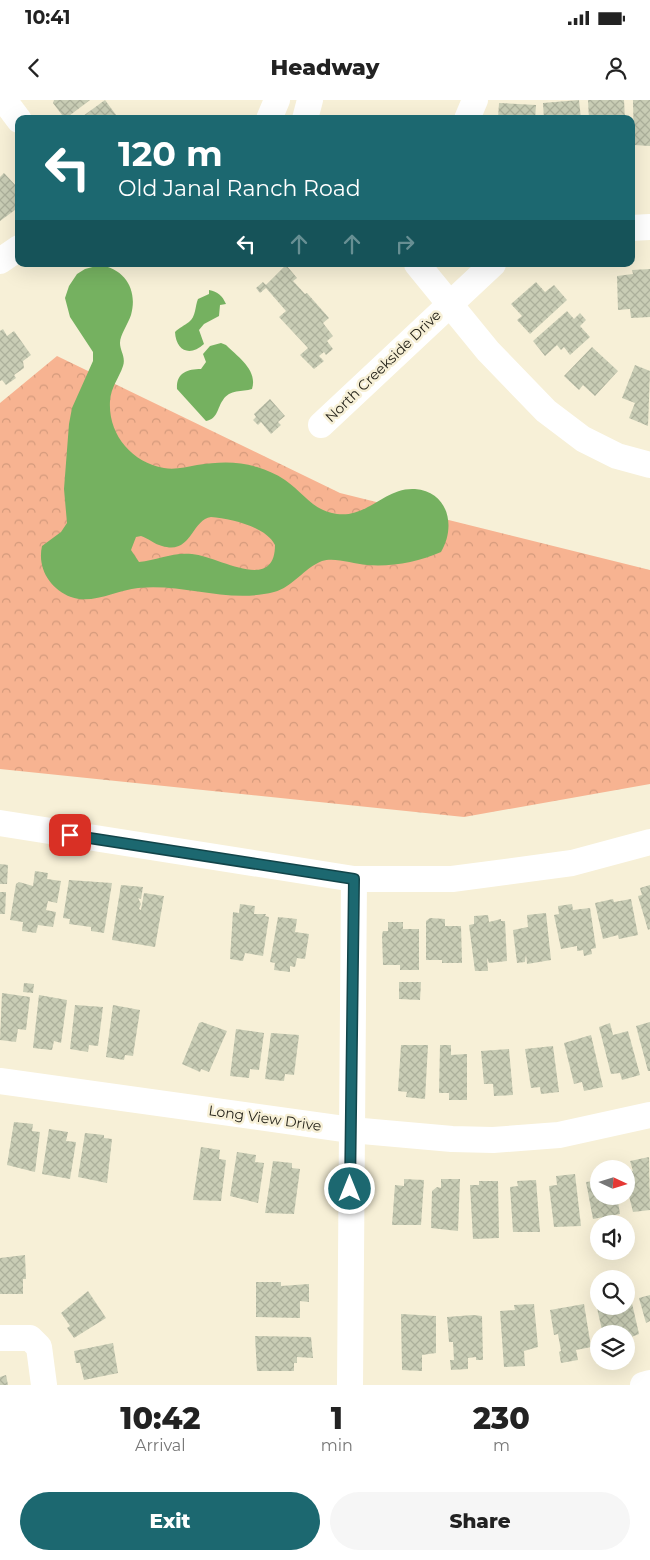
<!DOCTYPE html>
<style>
:root{--surface:#fff;--page:#f6f6f6;--text:#222;--muted:#767676;--accent:#1c6870}
body{margin:0;font-family:Montserrat,sans-serif;background:var(--page);color:var(--text);height:100vh;display:flex;flex-direction:column;font-size:19px;white-space:nowrap}
*{box-sizing:border-box;margin:0}
p{font-size:16px;color:var(--muted)}
.icon{flex:none;width:28px;height:28px;fill:none;stroke:currentColor;stroke-width:2;stroke-linecap:round;stroke-linejoin:round}
.map{position:relative;height:1285px;overflow:hidden}
.panel{display:flex;flex-direction:column;background:var(--surface);flex:1}
.panel>*{flex:none}
.top-card{position:absolute;left:15px;top:15px;width:620px;height:152px;border-radius:10px;box-shadow:0 5px 20px #0002;background:#1c6870;color:#fff;overflow:hidden}
.needle{width:32px;rotate:94deg}
.tools{position:absolute;left:590px;top:1060px;display:grid;gap:10px}
.tools a{display:grid;place-items:center;width:45px;height:45px;border-radius:50%;background:var(--surface);box-shadow:0 5px 20px #0002;font-size:25px}
.pin{position:absolute;display:grid;place-items:center;width:42px;height:42px;color:#fff;margin:-21px;border-radius:10px;box-shadow:0 2px 8px #0006}
.me{position:absolute;width:55px;margin:-28px;rotate:0deg;stroke-linejoin:round;filter:drop-shadow(0 0 4px #0008)}
.turn{display:flex;align-items:center;gap:18px;height:105px;padding:0 20px;font-size:22px}
.turn .icon{width:65px;height:65px;stroke-width:2.5}
.turn b{display:block;font-size:35px;line-height:42px}
.lanes{display:flex;align-items:center;height:48px;padding:0 20px;background:#0003;justify-content:center;gap:25px;direction:ltr}
.lanes .off{opacity:.35}
.eta{display:flex;justify-content:space-evenly;align-items:center;height:85px;text-align:center}
.eta b{font-size:30px;font-weight:800;line-height:35px}
.action{display:flex;gap:10px;margin-top:auto;padding:10px 20px}
.action a{flex:1;height:58px;border-radius:30px;background:var(--accent);color:#fff;font-size:20px;font-weight:800;line-height:58px;text-align:center}
.action a+a{background:var(--page);color:var(--text)}
.status{display:flex;justify-content:space-between;align-items:center;height:35px;padding:0 25px;background:var(--surface);direction:ltr}
.status svg{height:14px;fill:currentColor}
header{display:flex;justify-content:space-between;align-items:center;height:65px;padding:0 20px;background:var(--surface);font-size:22px;font-weight:800}
.map>svg:first-child{display:block}
.park{fill:url(#park-crowns)}
.water{fill:#75b160;fill-rule:evenodd}
.building{fill:url(#building-cross-hatch)}
.lines{fill:none;stroke-linecap:round;stroke-linejoin:round}
.minor{stroke:#fff;stroke-width:26}
.route-casing{stroke:#124449;stroke-width:12}
.route{stroke:#1c6870;stroke-width:9}
.labels{text-anchor:middle;stroke-width:5;stroke-linejoin:round;paint-order:stroke}
.street-label{font-size:14px;fill:#26241b;stroke:#f7f0d7}
</style>
<div class="status"><b>10:41</b><svg viewBox="0 0 49 12"><path d="M0 12V9h3v3zM5 12V6h3v6zM10 12V3h3v9zM15 12V0h3v12zM26 1h20v11H26zM47 4h2v5h-2z"/></svg></div>
<header><svg class="icon" aria-label="back" viewBox="0 0 24 24"><path d="M15 5l-7 7 7 7"/></svg>Headway<svg class="icon" aria-label="person" viewBox="0 0 24 24"><circle cx="12" cy="8" r="4"/><path d="M4 21q1-7 8-7t8 7"/></svg></header>
<div class="map">
<svg width="650" height="1285" viewBox="0 0 650 1285">
<defs>
<pattern id="park-crowns" width="20" height="18" patternUnits="userSpaceOnUse" patternTransform="scale(1.25)"><rect width="20" height="18" fill="#f7b391"/><path d="M2 6a3 3 0 1 1 6 0M12 15a3 3 0 1 1 6 0" fill="none" stroke="#d49a7c"/></pattern>
<pattern id="building-cross-hatch" width="8" height="8" patternUnits="userSpaceOnUse" patternTransform="scale(1.25)"><rect width="8" height="8" fill="#c9cdb5"/><path d="M0 0l8 8M0 8l8-8" fill="none" stroke="#acb09b"/></pattern>
</defs>
<rect width="100%" height="100%" fill="#f7f0d7"/>
<polygon class="park" points="57,256 340,393 650,470 650,684 464,717 0,669 0,303"/>
<g class="water">
<path d="M100,165C125,169 138,190 131,215C128,224 120,235 120,243C120,251 126,257 123,266C119,278 111,287 110,301C108,334 131,362 164,368C175,370 186,367 197,365C218,362 237,361 257,367C267,370 276,374 285,380C304,393 313,411 337,414C368,418 385,387 415,389C449,392 456,427 441,452C418,462 392,467 367,465C353,464 335,457 322,461C304,468 293,487 274,492C228,504 184,483 138,488C117,490 92,505 71,497C50,489 37,468 42,446L61,432L67,423L64,389L69,324L72,308L93,261V252L70,217L65,198L69,186L77,174L85,169ZM211,417C231,419 265,426 275,445C275,494 218,456 192,454C173,452 157,460 139,462L131,450L136,437L141,436C148,438 154,444 162,446C192,455 191,420 211,417Z"/>
<path d="M209,190C218,192 222,195 226,204L220,205L219,216L204,224L199,230L204,244C190,257 176,251 175,232C180,227 184,226 189,222C196,217 195,206 198,199L209,194Z"/>
<path d="M221,243L226,245C238,257 258,270 252,289C242,292 230,289 223,300C217,308 218,319 206,321L177,289C176,273 187,269 201,269L206,262L203,254L210,246Z"/>
</g>
<g class="building">
<polygon points="54,0 90,0 65,19 53,3"/>
<polygon points="105,0 119,19 79,19"/>
<polygon points="579,0 581,19 544,19 543,3"/>
<polygon points="588,0 624,0 625,19 589,19"/>
<polygon points="633,0 650,0 650,46 634,45"/>
<polygon points="499,3 536,5 535,19 498,19"/>
<polygon points="4,73 19,89 19,107 0,121 0,77"/>
<polygon points="286,165 297,178 293,181 305,194 307,193 329,218 323,223 333,236 327,241 333,249 326,255 324,252 319,256 324,261 314,269 300,255 308,248 279,217 286,211 266,188 260,193 256,188 263,182 266,185"/>
<polygon points="650,169 650,217 631,218 630,209 618,210 617,176 633,174 632,170"/>
<polygon points="536,182 545,192 554,185 567,200 530,234 517,220 522,216 511,204"/>
<polygon points="567,211 574,219 580,213 586,220 580,226 590,237 570,255 564,247 561,250 557,245 545,256 533,241"/>
<polygon points="3,229 7,236 14,231 31,255 23,261 24,268 14,275 16,278 6,285 2,280 0,281 0,231"/>
<polygon points="592,247 618,271 595,296 583,285 579,290 564,276"/>
<polygon points="635,265 650,271 648,326 629,318 635,303 622,298"/>
<polygon points="270,299 285,316 278,322 281,325 271,334 261,322 258,325 253,320 256,317 254,314"/>
<polygon points="0,764 8,765 7,784 0,784"/>
<polygon points="35,771 48,773 47,779 61,781 57,803 48,801 46,810 56,812 53,827 38,825 36,833 22,831 23,822 10,820 16,784 19,782 33,786"/>
<polygon points="69,780 112,783 104,833 91,831 91,827 69,824 70,819 63,818"/>
<polygon points="121,785 143,787 141,799 138,798 141,804 139,809 141,810 144,793 164,796 155,847 112,840"/>
<polygon points="650,785 650,829 648,830 638,796 642,795 640,788"/>
<polygon points="0,792 6,792 5,814 0,814"/>
<polygon points="613,799 614,802 631,799 638,835 619,839 618,835 603,839 595,803"/>
<polygon points="240,804 255,806 254,814 266,814 265,816 269,817 263,856 245,853 243,861 230,859 233,812 239,813"/>
<polygon points="572,804 573,810 590,808 596,848 591,849 592,854 584,856 583,850 577,851 577,846 561,849 554,815 559,814 558,806"/>
<polygon points="546,813 551,860 527,864 526,854 525,862 517,863 513,830 528,827 527,815"/>
<polygon points="488,815 489,822 501,819 501,821 505,821 507,861 489,863 487,858 488,871 475,871 469,825 474,824 474,816"/>
<polygon points="278,817 297,819 295,832 309,834 305,859 297,858 295,867 290,866 290,872 274,870 275,863 270,862"/>
<polygon points="430,818 445,819 445,826 461,826 462,863 442,863 442,860 426,860 426,821"/>
<polygon points="388,822 403,822 403,829 419,829 419,870 400,870 400,865 383,865 382,835 383,831 388,831"/>
<polygon points="399,882 421,882 420,900 399,899"/>
<polygon points="24,883 34,884 33,893 23,892"/>
<polygon points="2,893 30,897 26,930 18,929 16,942 0,940"/>
<polygon points="39,895 67,900 61,943 54,941 52,950 33,948"/>
<polygon points="75,905 103,907 98,946 89,945 88,952 70,949"/>
<polygon points="113,905 140,910 133,956 125,955 124,960 106,957"/>
<polygon points="202,922 227,931 209,972 201,969 200,972 182,964 199,923"/>
<polygon points="650,922 650,971 648,971 636,926"/>
<polygon points="610,923 613,935 628,931 640,975 622,980 620,973 611,974 599,927"/>
<polygon points="236,929 264,933 259,970 250,969 249,978 230,976"/>
<polygon points="271,933 299,935 294,975 285,974 284,981 265,979"/>
<polygon points="591,935 603,987 584,991 582,982 574,984 564,943"/>
<polygon points="401,945 428,945 425,999 406,997 407,992 398,991"/>
<polygon points="440,945 451,945 451,955 467,954 467,1000 449,1000 449,993 439,993"/>
<polygon points="553,946 559,992 541,994 540,987 531,988 525,949"/>
<polygon points="509,949 513,995 494,996 493,984 484,984 481,951"/>
<polygon points="14,1022 33,1024 32,1031 40,1032 35,1072 7,1065"/>
<polygon points="49,1029 68,1032 66,1041 76,1042 70,1079 42,1074"/>
<polygon points="85,1033 104,1035 104,1038 112,1039 107,1083 78,1077"/>
<polygon points="201,1047 220,1050 219,1059 226,1060 221,1101 193,1100"/>
<polygon points="237,1052 256,1055 255,1062 264,1063 258,1103 230,1096"/>
<polygon points="649,1057 650,1110 633,1112 626,1084 626,1074 630,1070 633,1071 630,1061"/>
<polygon points="273,1061 292,1063 292,1068 300,1069 294,1114 265,1113"/>
<polygon points="599,1070 599,1096 617,1096 620,1114 593,1119 586,1082 595,1081 594,1071"/>
<polygon points="575,1074 581,1126 554,1127 549,1086 557,1085 556,1076"/>
<polygon points="404,1079 424,1080 421,1125 392,1125 395,1085 404,1086"/>
<polygon points="441,1079 460,1079 458,1131 431,1128 432,1091 437,1087 441,1088"/>
<polygon points="536,1080 540,1132 513,1132 510,1087 518,1086 517,1081"/>
<polygon points="479,1081 498,1081 499,1138 473,1139 470,1085 479,1085"/>
<polygon points="25,1155 26,1179 23,1179 23,1194 0,1194 0,1158"/>
<polygon points="256,1182 281,1182 281,1186 309,1184 309,1202 300,1201 300,1218 256,1217"/>
<polygon points="88,1191 106,1218 74,1238 67,1228 70,1226 61,1213"/>
<polygon points="650,1195 650,1221 646,1223 639,1198"/>
<polygon points="631,1199 639,1234 626,1239 626,1234 603,1234 596,1204 599,1204 599,1206 626,1206 626,1200"/>
<polygon points="534,1204 538,1247 524,1251 525,1266 504,1267 500,1211 515,1210 514,1205"/>
<polygon points="584,1204 591,1247 576,1250 578,1260 561,1263 559,1252 561,1251 558,1234 554,1235 550,1210"/>
<polygon points="401,1214 436,1216 436,1253 422,1255 422,1271 402,1270"/>
<polygon points="473,1215 482,1216 483,1260 476,1260 476,1257 468,1258 468,1269 451,1270 450,1260 454,1260 453,1242 449,1242 447,1217"/>
<polygon points="255,1236 311,1237 313,1258 297,1257 297,1263 294,1263 294,1271 257,1271"/>
<polygon points="113,1243 118,1273 84,1280 80,1263 76,1263 74,1251"/>
<polygon points="6,1275 8,1285 0,1285 0,1277"/>
</g>
<g class="lines">
<g class="minor">
<polyline points="4,0 19,20"/>
<polyline points="269,19 277,0"/>
<polyline points="305,19 310,0"/>
<polyline points="467,19 475,0"/>
<polyline points="631,128 650,127"/>
<polyline points="0,161 19,148"/>
<polyline points="417,164 488,251 546,311 583,339 617,356 650,365"/>
<polyline points="321,325 493,164"/>
<polyline points="0,723 354,779 452,779 572,763 650,742"/>
<polyline points="0,981 351,1030 452,1039 493,1040 559,1035 650,1015"/>
<polyline points="0,1238 30,1238 39,1247 44,1285"/>
<polyline points="350,1285 354,779"/>
<polyline points="643,1285 650,1283"/>
</g>
</g>
<g class="lines">
<g class="route-casing">
<polyline id="route" points="70,735 354,779 350,1089"/>
</g>
<use href="#route" class="route"/>
</g>
<g class="labels">
<g class="street-label">
<text transform="translate(383 266) rotate(-44)" y="5">North Creekside Drive</text>
<text transform="translate(265 1018) rotate(8)" y="5">Long View Drive</text>
</g>
</g>
</svg>
<div class="tools">
<a><svg class="needle" viewBox="-14 -14 28 28"><path d="M0-13l5 13h-10z" fill="#e53935"/><path d="M0 13l5-13h-10z" fill="#767676"/></svg></a>
<a><svg class="icon" aria-label="sound" viewBox="0 0 24 24"><path d="M4 9h4l5-4v14l-5-4H4zM17 9q2 3 0 6"/></svg></a>
<a><svg class="icon" aria-label="search" viewBox="0 0 24 24"><circle cx="10" cy="10" r="6"/><path d="M15 15l6 6"/></svg></a>
<a><svg class="icon" aria-label="layers" viewBox="0 0 24 24"><path d="M12 4l9 5-9 5-9-5zM3 14l9 5 9-5"/></svg></a>
</div>
<div class="pin" style="left:70px;top:735px;background:#d93025"><svg class="icon" aria-label="arrive" viewBox="0 0 24 24"><path d="M6 21V4h12l-3 4 3 4H6"/></svg></div>
<svg class="me" style="left:350px;top:1089px" viewBox="-20 -20 40 40"><circle r="17" fill="#1c6870" stroke="#fff" stroke-width="3"/><path d="M0-11L8 9 0 5-8 9z" fill="#fff"/></svg>
<div class="top-card">
<div class="turn"><svg class="icon" aria-label="left" viewBox="0 0 24 24"><path d="M17 20v-9H6M10 6l-5 5 5 5"/></svg><div><b>120 m</b>Old Janal Ranch Road</div></div>
<div class="lanes"><svg class="icon" aria-label="left" viewBox="0 0 24 24"><path d="M17 20v-9H6M10 6l-5 5 5 5"/></svg><svg class="icon off" aria-label="ahead" viewBox="0 0 24 24"><path d="M12 20V5M6 11l6-6 6 6"/></svg><svg class="icon off" aria-label="ahead" viewBox="0 0 24 24"><path d="M12 20V5M6 11l6-6 6 6"/></svg><svg class="icon off" aria-label="right" viewBox="0 0 24 24"><path d="M7 20v-9h11M14 6l5 5-5 5"/></svg></div>
</div>
</div>
<section class="panel">
<div class="eta">
<div><b>10:42</b><p>Arrival</p></div>
<div><b>1</b><p>min</p></div>
<div><b>230</b><p>m</p></div>
</div>
<div class="action"><a>Exit</a><a>Share</a></div>
</section>
